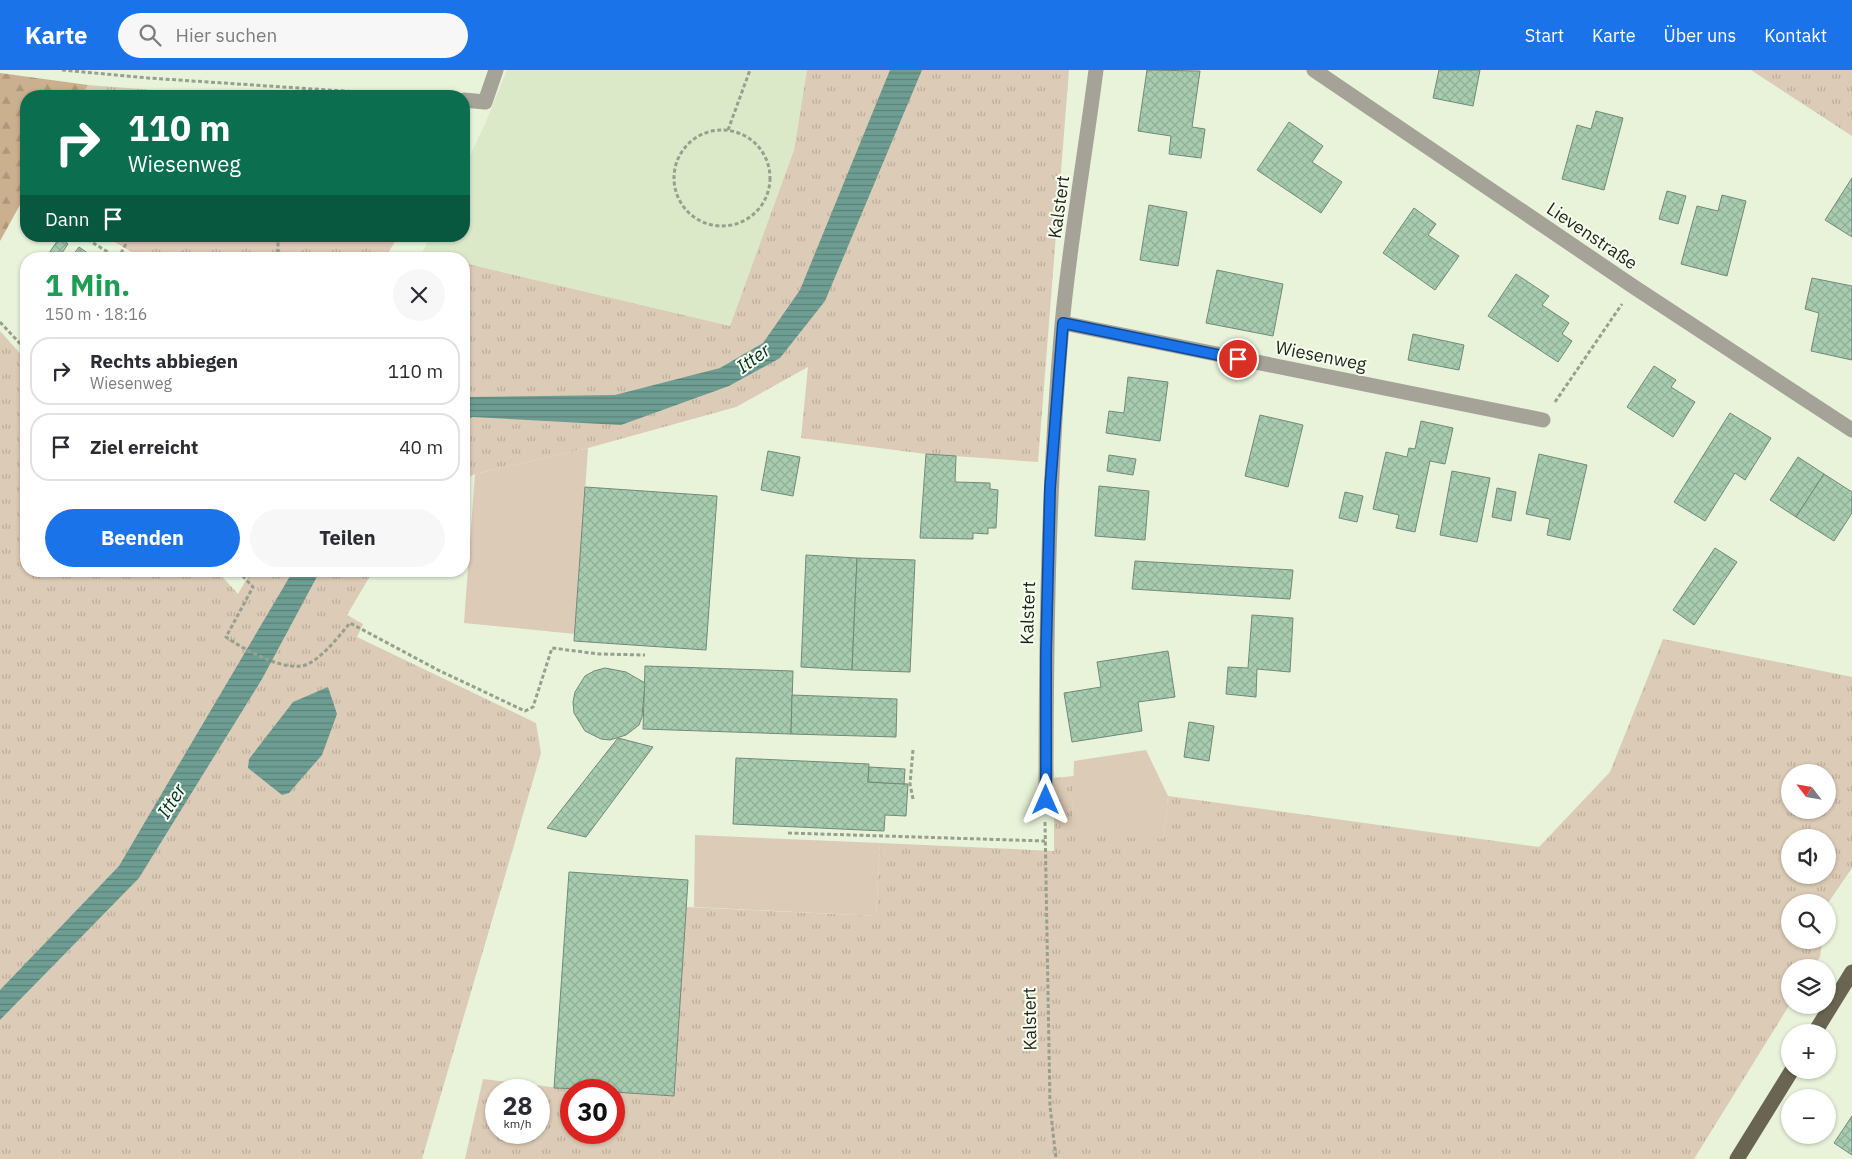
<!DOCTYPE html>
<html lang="de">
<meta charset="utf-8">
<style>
:root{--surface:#fff;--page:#f7f7f7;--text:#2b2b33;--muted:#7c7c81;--line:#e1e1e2;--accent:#1a73e8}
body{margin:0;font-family:"IBM Plex Sans",sans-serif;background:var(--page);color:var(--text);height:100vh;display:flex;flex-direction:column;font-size:19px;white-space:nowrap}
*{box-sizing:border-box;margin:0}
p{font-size:16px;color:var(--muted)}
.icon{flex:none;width:28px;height:28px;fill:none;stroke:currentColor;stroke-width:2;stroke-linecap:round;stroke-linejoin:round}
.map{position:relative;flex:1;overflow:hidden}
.details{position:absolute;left:20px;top:182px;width:450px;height:325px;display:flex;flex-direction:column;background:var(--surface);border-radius:20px;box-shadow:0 1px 4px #0004}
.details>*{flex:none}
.top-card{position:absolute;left:20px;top:20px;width:450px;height:152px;border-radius:20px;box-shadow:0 1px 4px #0004;background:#0b6e4f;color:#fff;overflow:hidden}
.needle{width:32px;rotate:301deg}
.buttons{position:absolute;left:1781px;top:694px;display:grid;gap:10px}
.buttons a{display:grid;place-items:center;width:55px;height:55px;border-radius:50%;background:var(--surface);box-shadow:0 1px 4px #0004;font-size:25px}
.speed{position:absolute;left:485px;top:1009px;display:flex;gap:10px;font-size:25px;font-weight:700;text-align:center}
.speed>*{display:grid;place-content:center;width:65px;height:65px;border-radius:50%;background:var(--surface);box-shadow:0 1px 4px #0004;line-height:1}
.speed small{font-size:12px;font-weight:400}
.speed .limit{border:8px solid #d22;background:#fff;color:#111}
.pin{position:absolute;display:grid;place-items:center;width:42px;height:42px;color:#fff;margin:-21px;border:2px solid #fff;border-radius:50%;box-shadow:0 1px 5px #0007}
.me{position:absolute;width:55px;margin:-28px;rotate:0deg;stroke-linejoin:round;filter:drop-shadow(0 0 4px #0008)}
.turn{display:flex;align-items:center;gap:18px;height:105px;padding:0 25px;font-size:22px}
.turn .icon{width:65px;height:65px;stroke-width:2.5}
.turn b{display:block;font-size:35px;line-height:42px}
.then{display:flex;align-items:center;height:48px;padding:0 25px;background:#0003;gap:10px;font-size:19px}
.round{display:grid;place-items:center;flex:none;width:52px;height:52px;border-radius:26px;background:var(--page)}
.overview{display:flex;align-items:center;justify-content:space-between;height:85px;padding:0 25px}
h1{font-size:30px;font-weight:800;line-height:38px;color:#1e9e55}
.primary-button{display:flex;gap:10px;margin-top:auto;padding:10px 25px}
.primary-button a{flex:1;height:58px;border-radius:30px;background:var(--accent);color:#fff;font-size:20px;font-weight:800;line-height:58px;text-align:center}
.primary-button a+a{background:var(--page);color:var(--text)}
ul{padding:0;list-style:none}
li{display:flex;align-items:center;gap:15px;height:68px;margin:0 10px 8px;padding:0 15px;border:2px solid var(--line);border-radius:20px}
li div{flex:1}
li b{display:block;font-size:19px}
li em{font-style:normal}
header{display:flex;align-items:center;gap:30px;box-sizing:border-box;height:70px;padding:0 25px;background:var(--accent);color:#fff}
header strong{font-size:24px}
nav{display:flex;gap:28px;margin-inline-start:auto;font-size:18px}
.search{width:350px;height:45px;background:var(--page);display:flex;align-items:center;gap:12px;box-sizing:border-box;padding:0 18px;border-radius:28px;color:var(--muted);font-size:19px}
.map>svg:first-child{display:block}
.built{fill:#dce9c9}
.grass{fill:url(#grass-tufts);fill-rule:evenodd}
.forest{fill:url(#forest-firs)}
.pitch{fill:#dccbb6}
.water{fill:url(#water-rules)}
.building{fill:url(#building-cross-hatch);stroke:#738978}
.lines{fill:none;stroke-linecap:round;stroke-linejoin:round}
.path{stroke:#97a08d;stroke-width:3;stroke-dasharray:4 2.5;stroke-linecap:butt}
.minor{stroke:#a5a398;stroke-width:15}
.major{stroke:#696552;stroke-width:15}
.route-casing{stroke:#114b97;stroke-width:12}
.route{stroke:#1a73e8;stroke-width:9}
.labels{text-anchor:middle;stroke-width:4;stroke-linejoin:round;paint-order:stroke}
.street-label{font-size:18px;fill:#1f2319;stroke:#f8feef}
.water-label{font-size:19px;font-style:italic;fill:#003129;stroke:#f8feef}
</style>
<header>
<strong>Karte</strong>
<div class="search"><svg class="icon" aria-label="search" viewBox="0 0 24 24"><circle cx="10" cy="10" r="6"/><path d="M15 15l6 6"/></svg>Hier suchen</div>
<nav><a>Start</a><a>Karte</a><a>Über uns</a><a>Kontakt</a></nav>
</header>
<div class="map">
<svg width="1852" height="1089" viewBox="0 0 1852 1089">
<defs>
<pattern id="grass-tufts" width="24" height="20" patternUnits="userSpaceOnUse" patternTransform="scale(1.25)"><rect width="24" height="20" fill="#dccbb6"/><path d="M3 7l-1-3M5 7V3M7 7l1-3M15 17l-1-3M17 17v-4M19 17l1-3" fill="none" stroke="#bcae9c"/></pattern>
<pattern id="forest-firs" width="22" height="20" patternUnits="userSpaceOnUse" patternTransform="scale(1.25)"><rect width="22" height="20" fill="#cbb08f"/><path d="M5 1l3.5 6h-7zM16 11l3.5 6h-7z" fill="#ae977b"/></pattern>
<pattern id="water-rules" width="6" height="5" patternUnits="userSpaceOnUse" patternTransform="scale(1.25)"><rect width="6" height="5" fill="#6e9e93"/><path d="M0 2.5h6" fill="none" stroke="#5a8077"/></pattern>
<pattern id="building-cross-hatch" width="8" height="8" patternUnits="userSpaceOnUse" patternTransform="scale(1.25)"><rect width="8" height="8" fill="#a7ccb0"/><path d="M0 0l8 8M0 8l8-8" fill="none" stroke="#8faf97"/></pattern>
</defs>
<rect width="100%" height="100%" fill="#e8f3da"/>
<polygon class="built" points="507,0 807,0 794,80 730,256 464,193 464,189 448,189 422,183 430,166 464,166 464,98 485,54"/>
<g class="grass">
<polygon points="807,0 1069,0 1038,392 926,384 801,368 808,297 736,337 588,378 475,404 464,409 464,193 730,256 794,80"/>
<polygon points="1751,0 1852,0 1852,66"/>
<polygon points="88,15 233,26 82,26"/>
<polygon points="104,166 398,166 385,189 144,189"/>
<polygon points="0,261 26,290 26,501 217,501 238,524 251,501 373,501 347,545 363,554 357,567 536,653 541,683 422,1089 0,1089"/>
<path d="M1663,569L1852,607V798L1828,833L1790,832V870H1822L1820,887L1813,897L1790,898V934L1694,1089H465L483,1009L577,1020H571V1062H614V1022L674,1026L686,837L876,846L880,773L1054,781V708L1074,706L1072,751L1164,768L1168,726L1539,777L1610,702ZM1790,702H1828V740H1790ZM1790,768H1828V805H1790ZM496,1020H539V1062H496Z"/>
</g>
<polygon class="forest" points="0,3 88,15 82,26 26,26 26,124 0,171"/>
<g class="pitch">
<polygon points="588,378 575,564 464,553 475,404"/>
<polygon points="1146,680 1168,726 1164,769 1092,766 1072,751 1074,691"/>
<polygon points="695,765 880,773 876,846 694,837"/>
</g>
<g class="water">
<polygon points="890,0 922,0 825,231 780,288 729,316 621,355 473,347 464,350 464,329 469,327 615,325 720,298 763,273 800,220"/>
<polygon points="293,501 320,501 262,609 139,808 0,950 0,920 119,796"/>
<polygon points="328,617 337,644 322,685 289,723 282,725 248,698 249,689 293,632"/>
</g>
<g class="building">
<polygon points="1147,0 1200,1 1192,57 1205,59 1201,88 1169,84 1171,66 1138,61"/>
<polygon points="1439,0 1480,0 1473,36 1433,28"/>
<polygon points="1596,41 1623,48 1604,120 1562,109 1577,55 1591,59"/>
<polygon points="1289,52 1323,76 1312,92 1342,112 1321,143 1257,100"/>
<polygon points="1852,108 1852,167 1825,150"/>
<polygon points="1667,121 1686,126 1678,154 1659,149"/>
<polygon points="1722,125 1746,131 1727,206 1681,194 1697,136 1718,141"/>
<polygon points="1149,135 1187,142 1178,196 1140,190"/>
<polygon points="1414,138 1436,154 1428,165 1459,186 1435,220 1383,183"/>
<polygon points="60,167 68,174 58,189 45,189"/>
<polygon points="79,177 96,189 70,189"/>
<polygon points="1217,200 1283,214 1273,266 1206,253"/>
<polygon points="1516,204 1549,226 1542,235 1569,253 1562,264 1572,271 1558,292 1488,246"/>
<polygon points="1812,208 1852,216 1852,290 1811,281 1819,243 1805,239"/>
<polygon points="1413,264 1464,275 1459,300 1408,290"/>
<polygon points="1654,296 1676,310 1671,317 1695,332 1673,367 1627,337"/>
<polygon points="1128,307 1168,312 1160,371 1106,363 1109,341 1124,343"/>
<polygon points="1730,343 1771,368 1745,410 1735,403 1705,451 1674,432"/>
<polygon points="1260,345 1303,355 1288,417 1245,406"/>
<polygon points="1421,351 1453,358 1445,394 1430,391 1415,462 1396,458 1399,445 1373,439 1386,382 1407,387 1409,378 1415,379"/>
<polygon points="768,381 800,387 793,426 761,420"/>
<polygon points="926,384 956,386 955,412 990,413 990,419 998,420 996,458 988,458 988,464 973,463 973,469 920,468"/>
<polygon points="1539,384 1587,395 1570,470 1547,465 1550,449 1526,444"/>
<polygon points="1109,385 1136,389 1133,405 1107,401"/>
<polygon points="1798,387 1824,404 1796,447 1770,430"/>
<polygon points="1452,401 1490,408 1477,472 1440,465"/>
<polygon points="1824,404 1852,422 1852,443 1834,471 1796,447"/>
<polygon points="1099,416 1149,421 1145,470 1095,466"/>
<polygon points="585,417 717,426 706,580 574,571"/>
<polygon points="1497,418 1516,422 1511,451 1492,447"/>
<polygon points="1345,422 1363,426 1357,452 1339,448"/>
<polygon points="1715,478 1737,492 1694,555 1673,540"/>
<polygon points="806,485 857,488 852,600 801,597"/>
<polygon points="857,488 915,490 910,602 852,600"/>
<polygon points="1135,491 1293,500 1290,529 1132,519"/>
<polygon points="1252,545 1293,548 1290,602 1257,599 1256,627 1226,624 1228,597 1248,598"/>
<polygon points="1168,581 1175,627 1138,632 1142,661 1072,672 1064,623 1101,617 1097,592"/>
<polygon points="645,596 793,601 791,664 643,659"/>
<polygon points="605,598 626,602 645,613 642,647 639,655 626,665 610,670 601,669 585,661 574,643 573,632 575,622 585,606 594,601"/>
<polygon points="792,625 897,629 896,667 791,664"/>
<polygon points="1189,652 1214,656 1209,691 1184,687"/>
<polygon points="618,668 653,677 586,767 547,758"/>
<polygon points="736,688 869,694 868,712 908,714 906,746 885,745 884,761 733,754"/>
<polygon points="869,697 905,699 904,714 868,712"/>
<polygon points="569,802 688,810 674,1026 614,1022 614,1020 554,1018"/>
<polygon points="1852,1046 1852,1085 1834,1073"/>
</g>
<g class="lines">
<g class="path">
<polyline points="62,0 148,8 419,26"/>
<polyline points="728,60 750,0"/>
<circle cx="722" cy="108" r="48"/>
<polyline points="82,166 119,189"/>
<polyline points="278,166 278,189"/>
<polyline points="118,189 130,166"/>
<polyline points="0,252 26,280"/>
<polyline points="1555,332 1622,234"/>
<path d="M238,501L253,517L226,567C243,579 287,604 308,594C325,585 338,567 350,553L438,600L525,641L533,637L552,578L599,584L645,585"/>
<polyline points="913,680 910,714 913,729"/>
<polyline points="1045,752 1050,1036 1056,1089"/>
<polyline points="788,763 1045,771"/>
</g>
<g class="minor">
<polyline points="1314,0 1634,217 1852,360"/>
<polyline points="464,30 485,32 496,0"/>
<polyline points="1063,253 1543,350"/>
<path d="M1046,730C1046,571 1048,413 1062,255C1070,170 1085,85 1096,0"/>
</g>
<g class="major">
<polyline points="1815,962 1852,902"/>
<polyline points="1737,1089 1792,1000"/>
</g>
</g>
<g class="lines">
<g class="route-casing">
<polyline id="route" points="1046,730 1046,582 1050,418 1063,253 1238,289"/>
</g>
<use href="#route" class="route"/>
</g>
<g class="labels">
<g class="street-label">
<text transform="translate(1059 137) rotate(-82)" y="6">Kalstert</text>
<text transform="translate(1592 166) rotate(34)" y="6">Lievenstraße</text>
<text transform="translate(1321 286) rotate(11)" y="6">Wiesenweg</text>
<text transform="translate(1028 543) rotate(-88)" y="6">Kalstert</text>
<text transform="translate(1030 949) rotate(-91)" y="6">Kalstert</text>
</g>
<g class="water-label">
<text transform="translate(753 288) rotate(-36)" y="7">Itter</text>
<text transform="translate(171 731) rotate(-58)" y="7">Itter</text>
</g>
</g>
</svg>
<div class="buttons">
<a><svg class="needle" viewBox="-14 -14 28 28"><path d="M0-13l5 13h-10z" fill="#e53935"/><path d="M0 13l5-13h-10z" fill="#7c7c81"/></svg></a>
<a><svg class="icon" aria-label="sound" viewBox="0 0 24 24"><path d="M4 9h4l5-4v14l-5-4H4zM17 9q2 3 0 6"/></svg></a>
<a><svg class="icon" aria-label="search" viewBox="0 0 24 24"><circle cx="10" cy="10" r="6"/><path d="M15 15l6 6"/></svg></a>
<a><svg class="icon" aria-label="layers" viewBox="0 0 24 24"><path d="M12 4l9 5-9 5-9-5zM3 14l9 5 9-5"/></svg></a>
<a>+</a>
<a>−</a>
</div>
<div class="speed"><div>28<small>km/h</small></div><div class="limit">30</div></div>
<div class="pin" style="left:1238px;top:289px;background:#d93025"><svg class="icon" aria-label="arrive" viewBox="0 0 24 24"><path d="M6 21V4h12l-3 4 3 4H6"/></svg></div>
<svg class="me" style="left:1046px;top:730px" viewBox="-20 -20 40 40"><path d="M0-17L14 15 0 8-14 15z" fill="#1a73e8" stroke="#fff" stroke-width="4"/></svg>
<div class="top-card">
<div class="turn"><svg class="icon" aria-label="right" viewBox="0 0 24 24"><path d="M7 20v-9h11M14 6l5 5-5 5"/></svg><div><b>110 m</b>Wiesenweg</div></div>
<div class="then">Dann<svg class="icon" aria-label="arrive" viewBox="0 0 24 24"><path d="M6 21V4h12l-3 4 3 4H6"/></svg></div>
</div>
<section class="details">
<div class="overview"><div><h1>1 Min.</h1><p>150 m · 18:16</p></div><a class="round"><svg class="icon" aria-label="close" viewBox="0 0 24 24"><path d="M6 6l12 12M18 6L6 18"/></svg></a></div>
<ul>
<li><svg class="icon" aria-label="right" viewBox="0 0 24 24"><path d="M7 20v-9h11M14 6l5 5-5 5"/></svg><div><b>Rechts abbiegen</b><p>Wiesenweg</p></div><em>110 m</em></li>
<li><svg class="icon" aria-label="arrive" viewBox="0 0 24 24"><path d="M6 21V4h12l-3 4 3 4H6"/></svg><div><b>Ziel erreicht</b></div><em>40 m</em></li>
</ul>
<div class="primary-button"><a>Beenden</a><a>Teilen</a></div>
</section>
</div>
